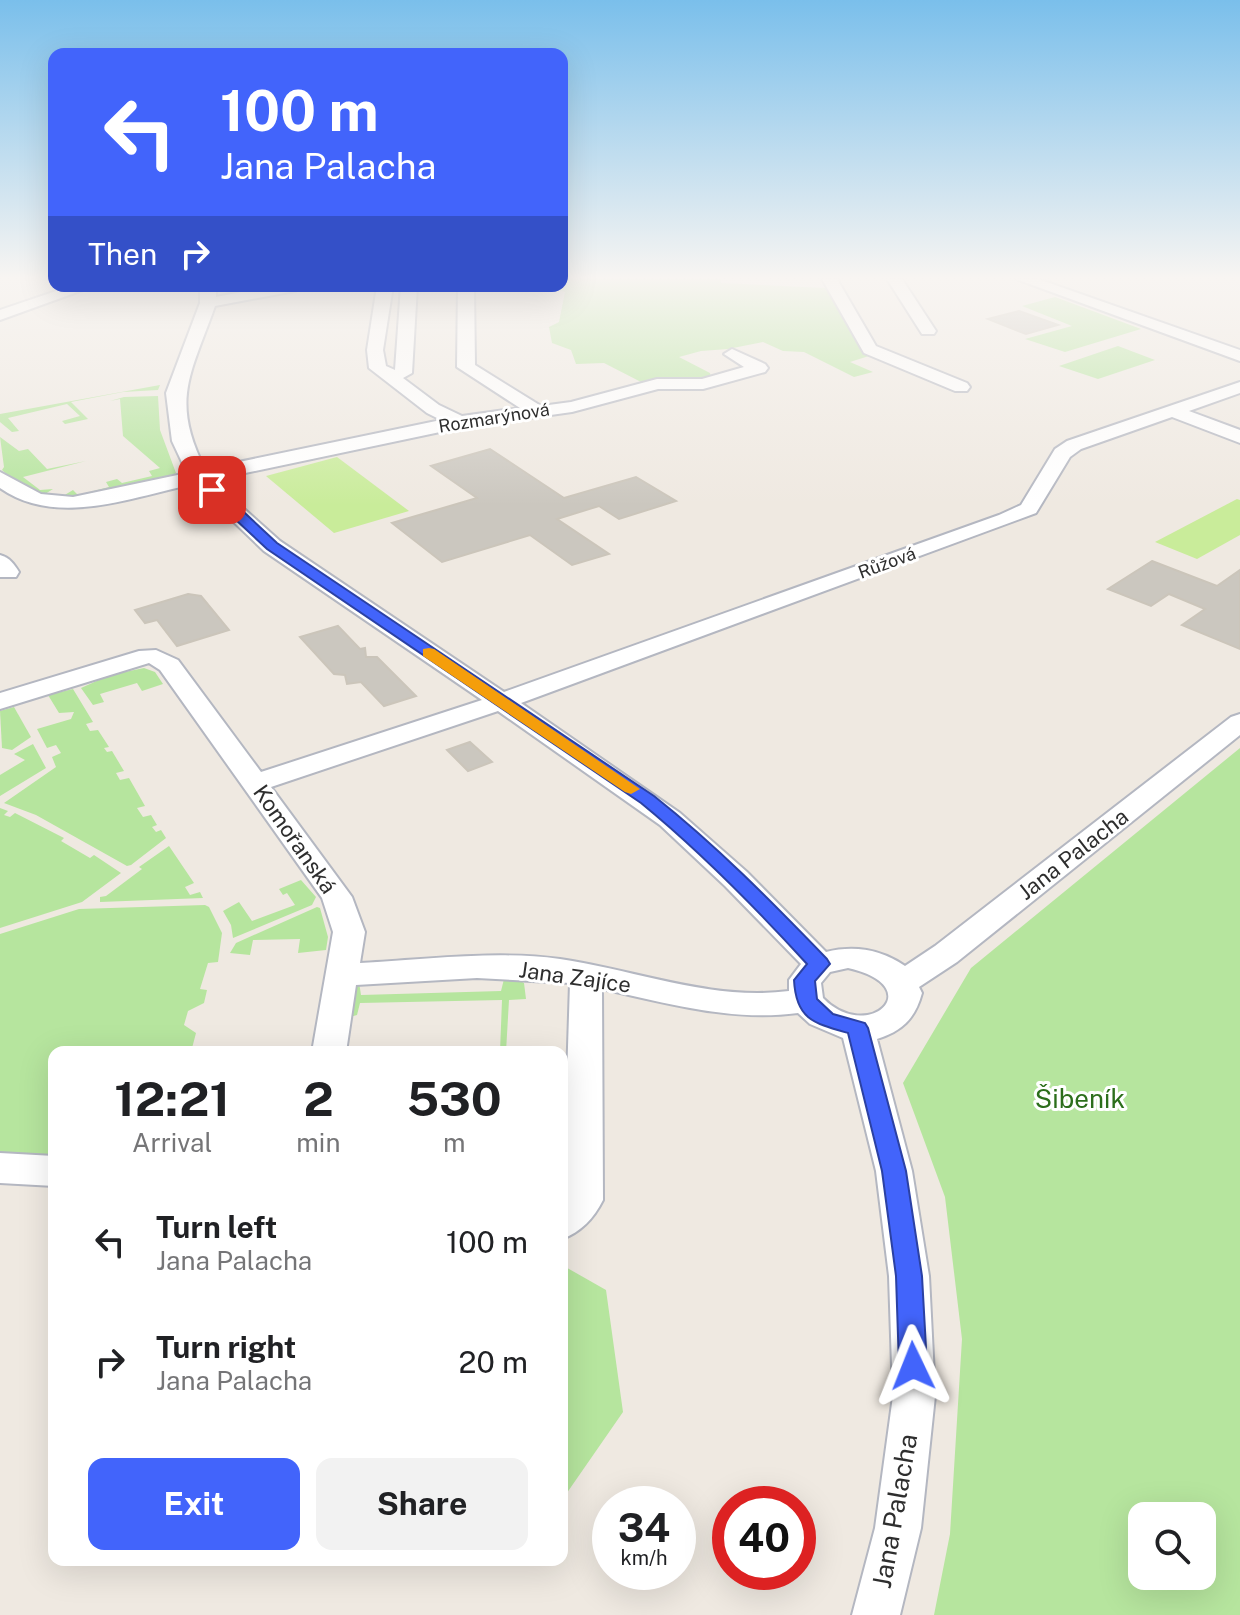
<!DOCTYPE html>
<meta charset="utf-8">
<style>
:root{--surface:#fff;--page:#f2f2f2;--text:#202124;--muted:#757577;--accent:#4264fb}
body{margin:0;font-family:"Public Sans",sans-serif;background:var(--page);color:var(--text);height:100vh;display:flex;flex-direction:column;font-size:30px;white-space:nowrap}
*{box-sizing:border-box;margin:0}
p{font-size:26px;color:var(--muted)}
.icon{flex:none;width:44px;height:44px;fill:none;stroke:currentColor;stroke-width:2;stroke-linecap:round;stroke-linejoin:round}
.map{position:relative;flex:1;overflow:hidden}
.details{position:absolute;left:48px;top:1046px;width:520px;height:520px;display:flex;flex-direction:column;background:var(--surface);border-radius:16px;box-shadow:0 8px 32px #0002}
.details>*{flex:none}
.banner{position:absolute;left:48px;top:48px;width:520px;height:244px;border-radius:16px;box-shadow:0 8px 32px #0002;background:#4264fb;color:#fff;overflow:hidden}
.tools{position:absolute;left:1128px;top:1502px;display:grid;gap:16px}
.tools a{display:grid;place-items:center;width:88px;height:88px;border-radius:16px;background:var(--surface);box-shadow:0 8px 32px #0002;font-size:40px}
.speed{position:absolute;left:592px;top:1486px;display:flex;gap:16px;font-size:40px;font-weight:700;text-align:center}
.speed>*{display:grid;place-content:center;width:104px;height:104px;border-radius:50%;background:var(--surface);box-shadow:0 8px 32px #0002;line-height:1}
.speed small{font-size:20px;font-weight:400}
.speed .limit{border:12px solid #d22;background:#fff;color:#111}
.pin{position:absolute;display:grid;place-items:center;width:68px;height:68px;color:#fff;margin:-34px;border-radius:16px;box-shadow:0 4px 12px #0006}
.me{position:absolute;width:88px;margin:-44px;rotate:358deg;stroke-linejoin:round;filter:drop-shadow(0 0 6px #0008)}
.turn{display:flex;align-items:center;gap:28px;height:168px;padding:0 40px;font-size:36px}
.turn .icon{width:104px;height:104px;stroke-width:2.5}
.turn b{display:block;font-size:56px;line-height:68px}
.then{display:flex;align-items:center;height:76px;padding:0 40px;background:#0003;gap:16px;font-size:30px}
.eta{display:flex;justify-content:space-evenly;align-items:center;height:136px;text-align:center}
.eta b{font-size:48px;font-weight:700;line-height:56px}
.button{display:flex;gap:16px;margin-top:auto;padding:16px 40px}
.button a{flex:1;height:92px;border-radius:16px;background:var(--accent);color:#fff;font-size:32px;font-weight:700;line-height:92px;text-align:center}
.button a+a{background:var(--page);color:var(--text)}
ul{padding:0;list-style:none}
li{display:flex;align-items:center;gap:24px;height:120px;padding:0 40px}
li div{flex:1}
li b{display:block;font-size:30px}
li em{font-style:normal}
.map>svg:first-child{display:block}
.green{fill:#b6e59e;fill-rule:evenodd}
.pitch{fill:#c9ec9a}
.building{fill:#cbc7bf;stroke:#cbc5ba;stroke-width:2}
.lines{fill:none;stroke-linecap:round;stroke-linejoin:round}
.minor-casing{stroke:#b4b7c1;stroke-width:4}
.minor{fill:#fff;fill-rule:evenodd}
.route{fill:#4264fb;stroke:#2b41a3;stroke-width:2}
.slow{fill:#f59e0b}
.labels{text-anchor:middle;stroke-width:6;stroke-linejoin:round;paint-order:stroke}
.far-street-label{font-size:18px;fill:#2e2e2e;stroke:#fff}
.street-label{font-size:22px;fill:#2e2e2e;stroke:#fff}
.near-park-label{font-size:26px;fill:#2c6e1b;stroke:#fff}
.near-street-label{font-size:26px;fill:#2e2e2e;stroke:#fff}
</style>
<div class="map">
<svg width="1240" height="1615" viewBox="0 0 1240 1615">
<rect width="100%" height="100%" fill="#efe9e1"/>
<g class="green">
<polygon points="562,279 721,279 721,283 825,288 831,291 872,355 850,362 873,372 854,377 804,352 783,351 763,342 728,349 701,351 679,357 710,373 711,379 643,383 604,363 576,364 571,350 552,343 549,327 559,322 565,292 547,286 562,286"/>
<polygon points="1055,297 1141,329 1065,352 1025,339 1072,326 1022,306"/>
<polygon points="1118,346 1155,360 1098,379 1059,366"/>
<polygon points="160,385 158,390 123,392 71,402 88,419 65,424 62,421 80,416 67,404 8,418 19,431 12,432 0,422 0,414"/>
<polygon points="158,396 160,430 176,473 171,477 90,494 63,496 73,490 78,495 109,487 106,482 117,479 122,483 152,476 149,471 160,468 123,436 120,399 110,401 124,397"/>
<path d="M0,437L19,451L28,449L47,469L86,461L23,477L40,490L53,489L45,494C28,490 14,482 2,470L4,467Z"/>
<polygon points="144,668 155,672 163,684 142,691 137,683 100,694 104,702 93,705 81,688 110,675"/>
<polygon points="73,689 93,722 86,724 90,731 98,730 109,747 104,748 107,752 112,751 124,771 116,773 120,780 129,778 145,806 137,808 143,817 151,815 157,825 152,827 156,832 161,830 166,838 131,865 127,866 36,815 4,803 56,767 52,757 61,753 56,745 47,748 37,729 71,719 74,712 59,713 48,695"/>
<polygon points="14,707 31,737 12,750 2,748 0,711"/>
<polygon points="33,744 46,768 0,796 0,775 25,760 14,754"/>
<path d="M1240,748V1615H934L950,1534L962,1339L945,1197L903,1083L971,968ZM1142,1516H1202V1576H1142Z"/>
<polygon points="0,808 8,811 4,815 10,817 15,813 64,838 61,841 90,858 94,855 121,873 82,902 0,928"/>
<polygon points="169,846 194,883 185,887 190,895 200,892 203,898 100,902 100,897 106,896 142,869 139,867"/>
<polygon points="301,880 316,897 312,905 233,938 231,925 223,911 239,902 252,921 295,905 287,893 283,895 279,889"/>
<polygon points="205,905 209,907 222,933 218,962 208,963 200,989 207,990 204,1003 188,1011 184,1025 196,1033 191,1052 54,1052 54,1159 9,1156 0,1152 0,934 79,909"/>
<polygon points="317,907 320,908 328,937 326,950 298,953 300,939 253,940 250,955 230,953 236,943"/>
<polygon points="515,978 524,983 526,999 509,1000 506,1052 500,1052 502,1000 360,1003 357,1015 350,1017 351,986 359,982 361,995 501,991 504,979"/>
<polygon points="562,1265 606,1290 623,1412 562,1500 562,1427 566,1422 562,1420"/>
</g>
<g class="pitch">
<polygon points="337,457 409,511 334,533 266,476"/>
<polygon points="1237,499 1240,500 1240,535 1197,559 1155,542"/>
</g>
<g class="building">
<polygon points="1019,311 1058,325 1026,334 988,319"/>
<polygon points="490,449 564,498 636,477 676,501 619,519 599,506 557,519 609,554 572,565 530,535 442,562 392,523 477,498 431,466"/>
<polygon points="1152,561 1217,586 1240,570 1240,649 1182,625 1205,609 1169,594 1151,606 1108,589"/>
<polygon points="188,594 201,596 229,630 177,646 157,620 145,623 135,610"/>
<polygon points="338,626 360,649 365,648 366,657 377,657 416,696 384,706 361,682 347,684 345,675 334,674 300,637"/>
<polygon points="470,742 492,762 468,771 447,750"/>
</g>
<g class="lines">
<g class="minor-casing">
<g id="minor">
<polygon points="822,279 837,279 876,346 967,383 970,387 967,391 955,391 864,353"/>
<polygon points="887,279 902,279 936,331 934,334 922,334"/>
<polygon points="1016,279 1038,279 1240,350 1240,361"/>
<polygon points="71,286 94,286 0,320 0,310"/>
<path d="M200,286H216V297L272,286H303L295,291L215,306C191,374 170,400 205,469L441,420L427,413L369,368L367,350L377,286H393L383,350L386,366L395,370L401,286H417L412,373L403,378L439,405L462,416L520,408L457,367L458,286H474L475,365L541,406L571,402L657,379H702L744,367L724,354L732,349L765,364L768,368L765,372L703,389H658L572,412L459,428L212,480L280,541L504,692L999,515L1021,505L1055,449L1067,441L1240,382V393L1189,411L1240,430V443L1172,417L1081,449L1070,457L1036,513L521,703L680,813L747,872L826,952C853,945 881,949 905,966L935,946L1231,717L1240,714V735L957,962L919,987L922,993C915,1019 902,1031 877,1039L912,1171L929,1276L935,1396L921,1528L900,1615H852L875,1528L893,1396L889,1276L876,1171L843,1038L810,1024L798,1013C731,1022 667,1003 602,989L603,1200C594,1218 581,1232 562,1239L570,983L477,978L356,985L346,1052H312L333,932L322,898L160,670L149,663L0,709V693L139,651L156,650L178,660L261,772L482,700L264,551L194,484C131,497 57,528 0,488V472L41,494L73,497L187,473L172,441L166,393L200,303ZM498,711L660,825L725,886L801,964L789,980V991C711,1001 636,970 560,959C494,950 426,960 360,963L365,932L352,897L271,787ZM848,968C931,987 867,1044 823,998L821,983L830,972Z"/>
<path d="M0,555C10,558 14,564 19,572L16,577H0Z"/>
<polygon points="0,1153 54,1156 54,1186 0,1183"/>
</g>
</g>
<use href="#minor" class="minor"/>
</g>
<linearGradient id="sky" x2="0" y2="1"><stop stop-color="#7abfeb"/><stop offset="0.55" stop-color="#f8f5f2"/><stop offset="1" stop-color="#f8f5f2" stop-opacity="0"/></linearGradient>
<rect width="1240" height="505" fill="url(#sky)"/>
<path class="route" d="M207,487H217L277,543L654,796C717,846 771,901 827,959L830,964L815,981L817,999L833,1014L865,1023L868,1028L906,1171L922,1276L927,1366L923,1375L913,1378L903,1375L899,1366L896,1276L882,1171L848,1033C813,1023 796,1019 794,980L807,964C754,906 702,853 641,803L267,549L207,493Z"/>
<polygon class="slow" points="429,648 434,649 640,789 631,794 625,792 423,656 423,649"/>
<g class="labels">
<g class="far-street-label">
<text transform="translate(494 418) rotate(-9)" y="6">Rozmarýnová</text>
<text transform="translate(887 563) rotate(-20)" y="6">Růžová</text>
</g>
<g class="street-label">
<text transform="translate(295 839) rotate(55)" y="8">Komořanská</text>
<text transform="translate(1073 854) rotate(-38)" y="8">Jana Palacha</text>
<text transform="translate(575 977) rotate(8)" y="8">Jana Zajíce</text>
</g>
<g class="near-park-label">
<text x="1080" y="1108">Šibeník</text>
</g>
<g class="near-street-label">
<text transform="translate(895 1511) rotate(-80)" y="9">Jana Palacha</text>
</g>
</g>
</svg>
<div class="tools">
<a><svg class="icon" aria-label="search" viewBox="0 0 24 24"><circle cx="10" cy="10" r="6"/><path d="M15 15l6 6"/></svg></a>
</div>
<div class="speed"><div>34<small>km/h</small></div><div class="limit">40</div></div>
<div class="pin" style="left:212px;top:490px;background:#d93025"><svg class="icon" aria-label="arrive" viewBox="0 0 24 24"><path d="M6 21V4h12l-3 4 3 4H6"/></svg></div>
<svg class="me" style="left:913px;top:1366px" viewBox="-20 -20 40 40"><path d="M0-17L14 15 0 8-14 15z" fill="#4264fb" stroke="#fff" stroke-width="4"/></svg>
<div class="banner">
<div class="turn"><svg class="icon" aria-label="left" viewBox="0 0 24 24"><path d="M17 20v-9H6M10 6l-5 5 5 5"/></svg><div><b>100 m</b>Jana Palacha</div></div>
<div class="then">Then<svg class="icon" aria-label="right" viewBox="0 0 24 24"><path d="M7 20v-9h11M14 6l5 5-5 5"/></svg></div>
</div>
<section class="details">
<div class="eta">
<div><b>12:21</b><p>Arrival</p></div>
<div><b>2</b><p>min</p></div>
<div><b>530</b><p>m</p></div>
</div>
<ul>
<li><svg class="icon" aria-label="left" viewBox="0 0 24 24"><path d="M17 20v-9H6M10 6l-5 5 5 5"/></svg><div><b>Turn left</b><p>Jana Palacha</p></div><em>100 m</em></li>
<li><svg class="icon" aria-label="right" viewBox="0 0 24 24"><path d="M7 20v-9h11M14 6l5 5-5 5"/></svg><div><b>Turn right</b><p>Jana Palacha</p></div><em>20 m</em></li>
</ul>
<div class="button"><a>Exit</a><a>Share</a></div>
</section>
</div>
